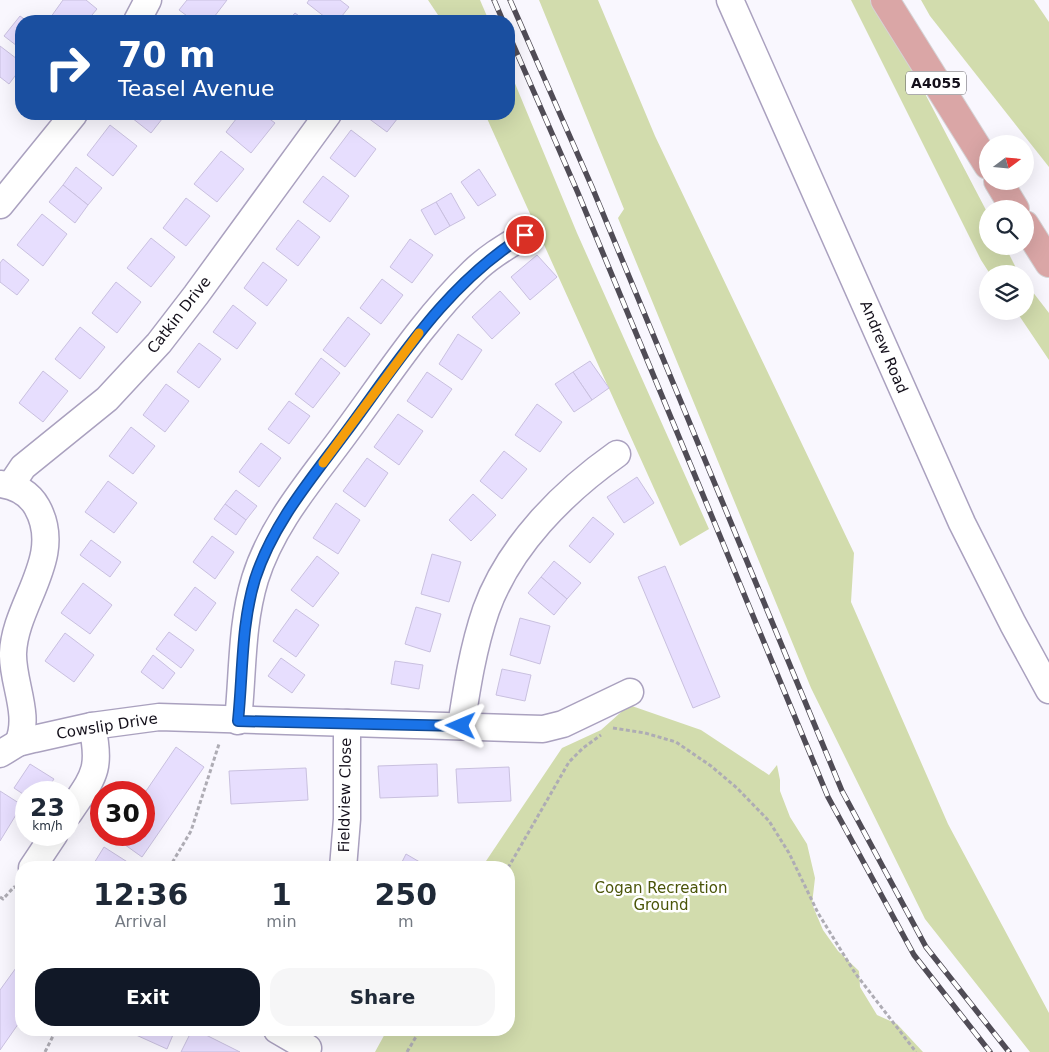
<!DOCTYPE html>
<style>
:root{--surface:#fff;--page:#f6f6f7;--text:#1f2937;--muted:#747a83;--accent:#111827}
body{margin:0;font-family:"DejaVu Sans",sans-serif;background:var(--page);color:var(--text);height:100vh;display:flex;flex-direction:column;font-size:19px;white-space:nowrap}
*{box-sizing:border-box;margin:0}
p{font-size:16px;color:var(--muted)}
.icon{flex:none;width:28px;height:28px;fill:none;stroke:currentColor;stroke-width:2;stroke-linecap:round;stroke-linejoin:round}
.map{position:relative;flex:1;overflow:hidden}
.side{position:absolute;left:15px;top:861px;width:500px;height:175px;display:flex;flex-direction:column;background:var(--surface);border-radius:20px;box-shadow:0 5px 20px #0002}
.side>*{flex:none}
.guide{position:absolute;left:15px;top:15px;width:500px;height:105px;border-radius:20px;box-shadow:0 5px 20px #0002;background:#1a4fa0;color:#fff;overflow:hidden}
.needle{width:32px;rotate:74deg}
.controls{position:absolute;left:979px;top:135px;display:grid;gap:10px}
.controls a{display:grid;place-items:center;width:55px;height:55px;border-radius:50%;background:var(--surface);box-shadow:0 5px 20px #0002;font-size:25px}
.speed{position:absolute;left:15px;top:781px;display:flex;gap:10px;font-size:25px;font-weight:700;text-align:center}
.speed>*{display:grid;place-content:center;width:65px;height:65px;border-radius:50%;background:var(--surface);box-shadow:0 5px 20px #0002;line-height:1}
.speed small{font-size:12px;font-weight:400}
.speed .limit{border:8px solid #d22;background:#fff;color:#111}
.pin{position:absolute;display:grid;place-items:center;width:42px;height:42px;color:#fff;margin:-21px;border:2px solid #fff;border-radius:50%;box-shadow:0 1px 5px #0007}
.me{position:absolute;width:55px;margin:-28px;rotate:271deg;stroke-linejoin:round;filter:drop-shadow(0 0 4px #0008)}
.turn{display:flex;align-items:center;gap:18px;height:105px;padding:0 20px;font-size:22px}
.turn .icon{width:65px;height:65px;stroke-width:2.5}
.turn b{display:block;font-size:35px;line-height:42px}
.eta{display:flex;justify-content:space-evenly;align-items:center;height:85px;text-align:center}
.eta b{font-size:30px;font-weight:600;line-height:35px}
.button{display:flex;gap:10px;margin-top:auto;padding:10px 20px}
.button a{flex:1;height:58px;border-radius:20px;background:var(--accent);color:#fff;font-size:20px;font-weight:600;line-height:58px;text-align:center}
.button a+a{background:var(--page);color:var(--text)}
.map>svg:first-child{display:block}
.green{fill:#d2dcad}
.building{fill:#e7defe;stroke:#c9c0df}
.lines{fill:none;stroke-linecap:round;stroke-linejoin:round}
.street-casing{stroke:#aaa1bf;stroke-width:29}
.primary-casing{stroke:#d5d4d6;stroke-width:30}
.path{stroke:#aeacb4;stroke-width:3;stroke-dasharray:4 2.5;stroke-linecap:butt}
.street{stroke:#fff;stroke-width:26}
.primary{stroke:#daa6a6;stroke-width:28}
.rail-casing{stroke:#504c56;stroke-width:5.5}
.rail{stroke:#fff;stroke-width:4;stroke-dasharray:11;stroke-linecap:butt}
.route-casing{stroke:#114b97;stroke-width:12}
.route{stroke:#1a73e8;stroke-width:9}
.slow{stroke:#f59e0b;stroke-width:9}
.labels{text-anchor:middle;stroke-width:5;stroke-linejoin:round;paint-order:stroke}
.shield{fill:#fff;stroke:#5a585f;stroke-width:1}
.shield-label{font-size:14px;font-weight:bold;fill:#14101b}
.street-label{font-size:15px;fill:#14101b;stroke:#fff}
.park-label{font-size:15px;fill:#4a5408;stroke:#fff}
</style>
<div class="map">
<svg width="1049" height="1052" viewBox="0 0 1049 1052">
<rect width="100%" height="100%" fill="#f9f7fe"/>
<g class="green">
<polygon points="428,0 480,0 489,21 442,21"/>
<polygon points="539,0 598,0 655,136 854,553 851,602 948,824 1049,1013 1049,1052 1030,1052 925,919 811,688 618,218 624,209"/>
<polygon points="851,0 876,0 987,212 988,246 1005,246 1019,274 990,274 981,260"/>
<polygon points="921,0 1034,0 1049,22 1049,167 930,16"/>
<polygon points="509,69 577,233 709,529 680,546 485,114 509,114"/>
<polygon points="1025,282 1049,313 1049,360 1016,311 1025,311"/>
<polygon points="629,705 701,730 769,775 777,765 780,780 780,791 790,817 807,844 815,878 812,904 823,930 838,951 859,971 860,987 877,1015 897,1024 923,1052 375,1052 387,1030 509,1030 509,868 482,867 562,748 601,730"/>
</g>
<g class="building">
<polygon points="63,0 86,0 97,9 87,21 48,21"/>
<polygon points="187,0 227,0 211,21 194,21 179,10"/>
<polygon points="309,0 340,0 349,7 338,21 330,21 307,3"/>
<polygon points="295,13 306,21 288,21"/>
<polygon points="20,16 27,21 21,21 21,49 4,36"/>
<polygon points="0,46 21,62 21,68 9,84 0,77"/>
<polygon points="127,114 166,114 151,133"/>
<polygon points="240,114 263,114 275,123 251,153 226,132"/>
<polygon points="365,114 401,114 387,132 364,115"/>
<polygon points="110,125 137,146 113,176 87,155"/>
<polygon points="351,130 376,149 355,177 330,158"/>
<polygon points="221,151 244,169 217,202 194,184"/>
<polygon points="76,167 102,188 88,205 63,185"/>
<polygon points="479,169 496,195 478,206 461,182"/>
<polygon points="323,176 349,196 330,222 303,202"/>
<polygon points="63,185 88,205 75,223 49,202"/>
<polygon points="451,193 465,218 450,226 436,202"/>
<polygon points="186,198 210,216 186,246 163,228"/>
<polygon points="436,202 450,226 435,235 421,210"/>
<polygon points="42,214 67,234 43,266 17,245"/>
<polygon points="298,220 320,237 298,266 276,249"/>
<polygon points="151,238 175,257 151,287 127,268"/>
<polygon points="410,239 433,255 412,283 390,267"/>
<polygon points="537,255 557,277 530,300 511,277"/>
<polygon points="3,259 29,280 17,295 0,282 0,263"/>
<polygon points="263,262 287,280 267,306 244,288"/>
<polygon points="382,279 403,295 381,324 360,308"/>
<polygon points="116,282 141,302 117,333 92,313"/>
<polygon points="500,291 520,313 492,339 472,317"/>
<polygon points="233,305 256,323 237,349 213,332"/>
<polygon points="348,317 370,334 345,367 323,350"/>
<polygon points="80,327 105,347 80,379 55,359"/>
<polygon points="458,334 482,350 462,380 439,364"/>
<polygon points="199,343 221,359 199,388 177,372"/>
<polygon points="321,358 340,373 313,408 295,394"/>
<polygon points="590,361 609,388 592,400 573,372"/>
<polygon points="43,371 68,391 43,422 19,403"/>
<polygon points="427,372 452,389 432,418 407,401"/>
<polygon points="573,372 592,400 574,412 555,384"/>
<polygon points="166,384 189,401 165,432 143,415"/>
<polygon points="289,401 310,416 289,444 268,429"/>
<polygon points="537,404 562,422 540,452 515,435"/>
<polygon points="398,414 423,431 399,465 374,447"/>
<polygon points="131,427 155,446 133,474 109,456"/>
<polygon points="261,443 281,458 259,487 239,472"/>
<polygon points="504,451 527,469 502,499 480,481"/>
<polygon points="367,458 388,473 365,507 343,491"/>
<polygon points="637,477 654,503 624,523 607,497"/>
<polygon points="108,481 137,503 114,533 85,512"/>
<polygon points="236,490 257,506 246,520 225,504"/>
<polygon points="473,494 496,515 471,541 449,520"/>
<polygon points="336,503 360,520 338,554 313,538"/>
<polygon points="225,504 246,520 236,535 214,519"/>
<polygon points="593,517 614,534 590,563 569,546"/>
<polygon points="212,536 234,552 215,579 193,562"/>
<polygon points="91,540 121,562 110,577 80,555"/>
<polygon points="432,554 461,562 449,602 421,594"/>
<polygon points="317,556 339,573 313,607 291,590"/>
<polygon points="554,561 581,583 567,599 541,577"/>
<polygon points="665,566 720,697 693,708 638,577"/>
<polygon points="541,577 567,599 554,615 528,593"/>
<polygon points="83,583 112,605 90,634 61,613"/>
<polygon points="195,587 216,603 196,631 174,615"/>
<polygon points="416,607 441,614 430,652 405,644"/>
<polygon points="296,609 319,625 296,657 273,641"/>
<polygon points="520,618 550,626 540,664 510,655"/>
<polygon points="169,632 194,650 181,668 156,649"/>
<polygon points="65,633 94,655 74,682 45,661"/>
<polygon points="153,655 175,673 163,689 141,672"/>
<polygon points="281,658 305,675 292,693 268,676"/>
<polygon points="395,661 423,665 419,689 391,684"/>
<polygon points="502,669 531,675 525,701 496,695"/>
<polygon points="176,747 204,767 142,857 114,837 116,835 144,835 144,794"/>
<polygon points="30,764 54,779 45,792 26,792 26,796 14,788"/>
<polygon points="437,764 438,796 380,798 378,766"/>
<polygon points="509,767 511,801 458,803 456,769"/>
<polygon points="306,768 308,800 231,804 229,771"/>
<polygon points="0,791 22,805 0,841"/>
<polygon points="104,847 129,863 126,868 91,868"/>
<polygon points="406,854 430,868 399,868"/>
<polygon points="21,961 21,1020 0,1050 0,990"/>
<polygon points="125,1030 175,1030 167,1049"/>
<polygon points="192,1030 196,1030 240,1052 181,1052"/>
</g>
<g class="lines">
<g class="street-casing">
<g id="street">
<polyline points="730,0 962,523 1013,624 1049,690"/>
<polyline points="137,21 148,0"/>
<polyline points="0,205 74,114"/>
<path d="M0,484C16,486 29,493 37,507C65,557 15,603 13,653C12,682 31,715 18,743"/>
<polyline points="11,485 23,467 107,399 159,343 196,295 328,114"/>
<path d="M238,721C243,673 241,625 255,579C272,524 311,480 344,435C385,380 423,320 473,272C488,257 507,246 525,235"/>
<path d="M461,726C467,687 473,648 486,610C509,546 563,492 617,454"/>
<polyline points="0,754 18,743 34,739 92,726 159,717 543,729 563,724 630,692"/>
<path d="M69,813C93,777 102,771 92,726"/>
<polyline points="32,868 54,835"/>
<polyline points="343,868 347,819 347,723"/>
<polyline points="277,1030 308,1048"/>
</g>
</g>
<g class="primary-casing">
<g id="primary">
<polyline points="885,0 988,165"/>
<polyline points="998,181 1015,209"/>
<polyline points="1025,225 1049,263"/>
</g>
</g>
<g class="path">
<polyline points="613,728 645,733 676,742 711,766 737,788 769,821 789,853 818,913 855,973 916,1052"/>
<polyline points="169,868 191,831 219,744"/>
<polyline points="508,868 569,762 583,748 601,735"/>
<polyline points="0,897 3,899 14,887 17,888"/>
<polyline points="45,1052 56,1030"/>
<polyline points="407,1052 420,1030"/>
</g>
<use href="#street" class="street"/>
<use href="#primary" class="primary"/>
<g class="rail-casing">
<g id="rail">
<polyline points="494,0 503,21"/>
<polyline points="510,0 592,187 842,791 926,947 1009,1052"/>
<polyline points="509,35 578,193 828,797 914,955 990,1052"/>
</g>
</g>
<use href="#rail" class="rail"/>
</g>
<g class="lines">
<g class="route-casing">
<path id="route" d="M461,726L238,721C243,673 241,625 255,579C273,523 312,478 346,432C400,359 447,283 525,235"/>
</g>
<use href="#route" class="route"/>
<polyline class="slow" points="323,463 419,333"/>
</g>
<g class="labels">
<rect class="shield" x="906" y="71.5" width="60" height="23" rx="4"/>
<g class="shield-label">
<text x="936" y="88">A4055</text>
</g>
<g class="street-label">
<text transform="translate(179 315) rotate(-52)" y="5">Catkin Drive</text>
<text transform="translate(884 347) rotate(67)" y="5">Andrew Road</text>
<text transform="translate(107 726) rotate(-9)" y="5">Cowslip Drive</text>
<text transform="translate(345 795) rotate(-89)" y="5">Fieldview Close</text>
</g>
<g class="park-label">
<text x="661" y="893">Cogan Recreation<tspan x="661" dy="17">Ground</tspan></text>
</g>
</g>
</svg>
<div class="controls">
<a><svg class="needle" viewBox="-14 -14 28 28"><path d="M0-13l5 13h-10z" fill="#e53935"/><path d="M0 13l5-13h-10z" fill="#747a83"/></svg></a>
<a><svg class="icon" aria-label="search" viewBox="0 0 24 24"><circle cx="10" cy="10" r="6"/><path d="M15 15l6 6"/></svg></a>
<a><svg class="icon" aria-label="layers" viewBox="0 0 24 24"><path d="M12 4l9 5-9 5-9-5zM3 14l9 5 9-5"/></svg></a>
</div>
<div class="speed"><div>23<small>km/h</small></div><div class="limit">30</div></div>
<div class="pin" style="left:525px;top:235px;background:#d93025"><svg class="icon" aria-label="arrive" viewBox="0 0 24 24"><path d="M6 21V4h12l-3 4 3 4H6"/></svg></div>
<svg class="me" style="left:461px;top:726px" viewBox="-20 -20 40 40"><path d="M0-17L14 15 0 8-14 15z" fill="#1a73e8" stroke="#fff" stroke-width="4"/></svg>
<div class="guide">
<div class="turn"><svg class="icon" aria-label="right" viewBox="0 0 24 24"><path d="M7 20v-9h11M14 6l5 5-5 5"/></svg><div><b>70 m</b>Teasel Avenue</div></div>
</div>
<section class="side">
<div class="eta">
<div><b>12:36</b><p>Arrival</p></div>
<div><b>1</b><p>min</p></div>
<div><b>250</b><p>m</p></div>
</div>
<div class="button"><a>Exit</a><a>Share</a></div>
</section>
</div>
